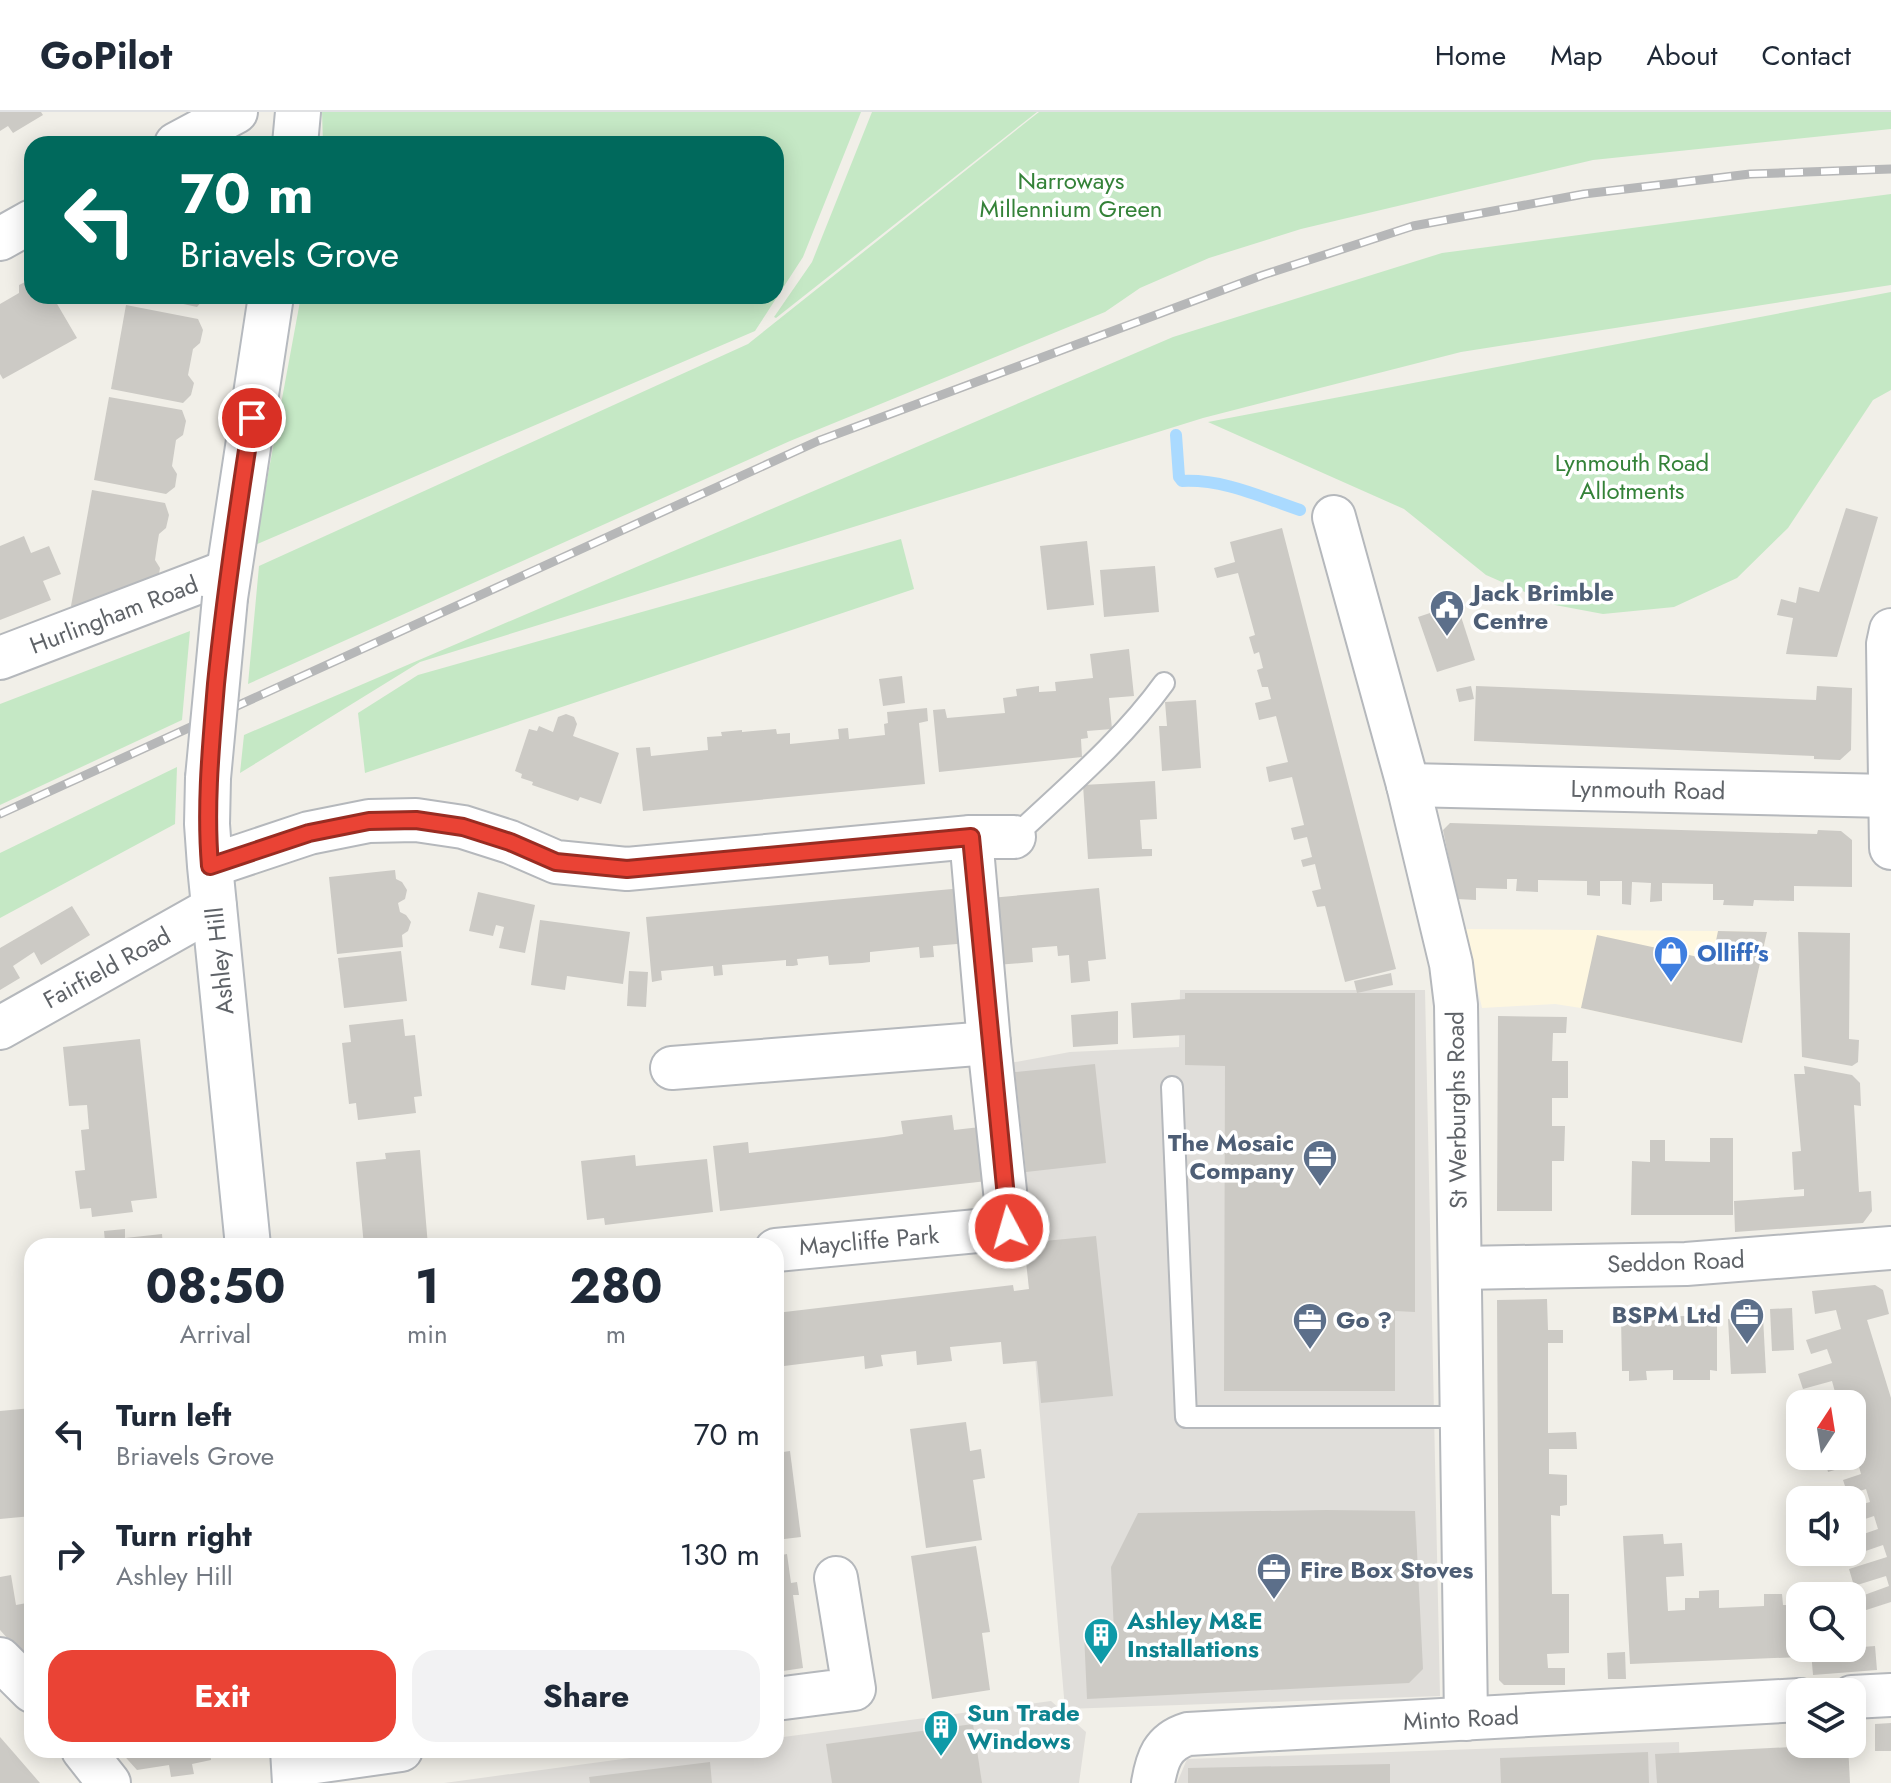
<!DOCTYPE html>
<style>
:root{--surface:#fff;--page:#f2f2f3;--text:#1f2937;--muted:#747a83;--line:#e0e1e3;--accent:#ea4335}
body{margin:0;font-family:Jost,sans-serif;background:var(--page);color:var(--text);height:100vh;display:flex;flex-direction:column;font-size:30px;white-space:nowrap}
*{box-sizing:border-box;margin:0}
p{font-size:26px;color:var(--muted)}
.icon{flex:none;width:44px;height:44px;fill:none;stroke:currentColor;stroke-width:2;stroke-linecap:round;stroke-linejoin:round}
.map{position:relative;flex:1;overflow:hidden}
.panel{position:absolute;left:24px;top:1126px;width:760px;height:520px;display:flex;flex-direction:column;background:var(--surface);border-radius:24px;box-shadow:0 4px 20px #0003}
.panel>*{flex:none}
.hud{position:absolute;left:24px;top:24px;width:760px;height:168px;border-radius:24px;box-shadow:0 4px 20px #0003;background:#00695c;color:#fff;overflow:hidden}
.needle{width:52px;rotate:12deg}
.tools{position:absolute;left:1786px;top:1278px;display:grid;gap:16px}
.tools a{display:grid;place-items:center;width:80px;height:80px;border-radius:16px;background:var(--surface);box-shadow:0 4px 20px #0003;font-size:40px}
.pin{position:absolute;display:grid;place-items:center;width:68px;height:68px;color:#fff;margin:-34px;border:4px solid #fff;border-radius:50%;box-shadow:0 2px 8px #0007}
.me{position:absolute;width:88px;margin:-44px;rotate:354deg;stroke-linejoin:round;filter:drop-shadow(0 0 6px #0008)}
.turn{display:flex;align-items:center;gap:28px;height:168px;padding:0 24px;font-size:36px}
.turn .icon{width:104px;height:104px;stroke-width:2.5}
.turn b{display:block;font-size:56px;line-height:68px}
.eta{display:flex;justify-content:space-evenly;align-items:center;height:136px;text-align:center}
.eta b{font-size:48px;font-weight:700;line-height:56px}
.action{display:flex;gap:16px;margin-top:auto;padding:16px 24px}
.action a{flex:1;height:92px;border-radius:24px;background:var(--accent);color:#fff;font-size:32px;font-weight:700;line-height:92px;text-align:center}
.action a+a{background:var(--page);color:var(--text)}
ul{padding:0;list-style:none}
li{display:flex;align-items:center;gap:24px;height:120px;padding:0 24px}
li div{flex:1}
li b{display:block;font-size:30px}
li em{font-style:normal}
header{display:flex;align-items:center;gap:48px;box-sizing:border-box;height:112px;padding:0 40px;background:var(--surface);border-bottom:2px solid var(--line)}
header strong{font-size:38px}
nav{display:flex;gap:44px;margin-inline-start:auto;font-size:28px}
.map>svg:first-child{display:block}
.commercial{fill:#fef7e0}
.industrial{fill:#e0deda}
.green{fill:#c5e8c5}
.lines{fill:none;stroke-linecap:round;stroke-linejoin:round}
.stream{stroke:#aadaff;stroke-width:12}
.building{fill:#cccac5}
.lane-casing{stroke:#b5b8bc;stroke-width:24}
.street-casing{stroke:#b5b8bc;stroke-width:46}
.secondary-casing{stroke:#b6babf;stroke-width:48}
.lane{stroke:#fff;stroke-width:20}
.street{stroke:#fff;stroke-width:42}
.secondary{stroke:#fff;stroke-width:44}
.rail-casing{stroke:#b6b7b8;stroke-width:9}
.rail{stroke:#fff;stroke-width:6;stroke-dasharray:18;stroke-linecap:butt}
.secondary-bridge-casing{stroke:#b6babf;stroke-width:48;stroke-linecap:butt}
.secondary-bridge{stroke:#fff;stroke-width:44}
.route-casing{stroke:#982c22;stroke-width:20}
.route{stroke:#ea4335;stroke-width:14}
.labels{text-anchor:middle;stroke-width:7;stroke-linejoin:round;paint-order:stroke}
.park-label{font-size:24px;fill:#348238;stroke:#fff}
.service-label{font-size:24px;font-weight:bold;fill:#4e5e75;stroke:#fff;text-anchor:start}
.street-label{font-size:24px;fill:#5f6368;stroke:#fff}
.shop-label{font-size:24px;font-weight:bold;fill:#366cbe;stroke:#fff;text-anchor:start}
.culture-label{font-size:24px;font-weight:bold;fill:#0d838f;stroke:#fff;text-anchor:start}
</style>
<header>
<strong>GoPilot</strong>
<nav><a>Home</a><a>Map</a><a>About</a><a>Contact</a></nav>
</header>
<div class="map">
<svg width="1891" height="1671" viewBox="0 0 1891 1671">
<rect width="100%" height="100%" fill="#f1efe8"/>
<polygon class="commercial" points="1464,817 1718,819 1767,820 1742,931 1581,896 1555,892 1482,896"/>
<g class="industrial">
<polygon points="1180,878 1425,878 1440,1584 1065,1597 1010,951 1070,940 1179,935"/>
<polygon points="1051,1589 1086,1620 1079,1671 444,1671 689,1638 776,1638 776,1626"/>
<polygon points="1679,1630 1680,1671 1177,1671 1187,1647"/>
</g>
<g class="green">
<polygon points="322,0 861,0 803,145 755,219 255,433 301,184 776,184 776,32 323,32"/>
<polygon points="872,0 1037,0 776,206 774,205 812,150"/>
<polygon points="1039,0 1891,0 1891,17 1593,48 1465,78 1301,117 1209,146 1140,176 1105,200 790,329 248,572 259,454 748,232"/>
<polygon points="1891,82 1891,173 1461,240 1203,306 420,550 240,661 244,623 1173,225 1442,141"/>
<polygon points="1891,180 1891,278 1873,288 1788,416 1737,466 1674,495 1603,502 1555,493 1486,463 1404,397 1208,310"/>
<polygon points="901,427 914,477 365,661 358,601 418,563"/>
<polygon points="190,519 182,608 0,693 0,592"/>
<polygon points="177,655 175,712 0,806 0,741"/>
</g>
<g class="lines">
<path class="stream" d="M1176,323L1179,365L1182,369C1224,367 1261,385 1300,398"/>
</g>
<g class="building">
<polygon points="0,0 41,0 43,3 13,21 8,14 0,19"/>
<polygon points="29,168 32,169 32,184 47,184 49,187 53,185 77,226 3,267 0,262 0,192 19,181 19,173"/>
<polygon points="147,184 206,184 197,195"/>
<polygon points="126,193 198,207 203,218 200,231 193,237 188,263 194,271 191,283 183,291 111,277"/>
<polygon points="109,285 182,298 186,309 183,323 176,328 172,354 177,362 175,375 166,382 94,368"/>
<polygon points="92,378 165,391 169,403 166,416 159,422 157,434 155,448 160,456 158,468 92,494 71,494"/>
<polygon points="1846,396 1878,405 1837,545 1786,542 1793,506 1777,503 1781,487 1796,491 1799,475 1819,480"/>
<polygon points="1282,416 1396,857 1345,870 1325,794 1317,795 1312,779 1321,777 1315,752 1303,755 1301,748 1312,745 1307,725 1294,728 1291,716 1304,713 1292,665 1269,670 1266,655 1288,650 1276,604 1259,608 1255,591 1271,587 1268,575 1262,575 1257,558 1263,556 1259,540 1254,542 1249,525 1255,523 1238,461 1217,466 1214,456 1235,450 1230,430"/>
<polygon points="24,424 31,441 49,434 61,462 43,469 51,488 0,508 0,434"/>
<polygon points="1087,429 1094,493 1047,498 1040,434"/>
<polygon points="1155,454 1159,500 1104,505 1100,458"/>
<polygon points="1457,492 1475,548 1437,560 1418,505"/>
<polygon points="1129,537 1134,584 1109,586 1112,617 1087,619 1088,626 1081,627 1082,645 939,660 933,598 945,597 947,606 1005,601 1003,586 1017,584 1016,577 1039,574 1039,580 1056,579 1055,570 1093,566 1090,542"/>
<polygon points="902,564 905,591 883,594 879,567"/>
<polygon points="1471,574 1474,587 1459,590 1456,577"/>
<polygon points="1476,574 1816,588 1817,574 1852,576 1851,638 1840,648 1814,647 1814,644 1474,629"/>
<polygon points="1196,588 1201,656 1162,659 1159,614 1167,614 1165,590"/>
<polygon points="927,596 928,609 919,611 925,672 643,699 636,636 650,635 651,644 708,638 707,625 722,624 721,620 742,618 742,620 776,617 777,622 790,621 790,632 839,627 838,617 848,616 849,627 885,623 884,612 888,611 887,600"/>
<polygon points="566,602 574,605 577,612 573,624 619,641 601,692 580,685 578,689 532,673 533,670 521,666 522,662 515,659 529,617 537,619 539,614 553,620 558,605"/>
<polygon points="1155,669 1157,707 1140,708 1142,737 1152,737 1152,744 1088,747 1083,673"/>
<polygon points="1450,711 1817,722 1818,718 1841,719 1852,728 1852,775 1794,774 1794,789 1754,788 1753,794 1723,793 1724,788 1713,788 1713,772 1662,771 1662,789 1650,790 1651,771 1632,770 1631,793 1622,792 1622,769 1600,769 1600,784 1587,783 1587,769 1538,768 1538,780 1516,779 1517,767 1507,767 1507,777 1476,776 1476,788 1457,787 1443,718"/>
<polygon points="395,758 396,767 402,770 407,778 405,787 398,791 400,800 406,803 411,810 408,819 402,823 403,835 337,842 329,765"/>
<polygon points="963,776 969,831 933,834 934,845 920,846 919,835 870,840 870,850 862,851 829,853 828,844 797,847 798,853 793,854 786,854 786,848 722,853 723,863 714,864 713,854 661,859 662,868 652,870 646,805"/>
<polygon points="1099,776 1106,847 1088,849 1090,869 1071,871 1069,843 1058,844 1057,834 1032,836 1033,850 996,853 990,786"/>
<polygon points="478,780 535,793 525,841 499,836 504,815 496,813 493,824 469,819"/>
<polygon points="72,794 90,823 41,853 34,840 13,854 20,866 0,878 0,836"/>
<polygon points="540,808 630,820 623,872 567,864 565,878 531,873"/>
<polygon points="1718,819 1767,820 1742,931 1581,896 1597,823 1712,848"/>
<polygon points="1798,820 1850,821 1849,927 1859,928 1858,950 1852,954 1802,945"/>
<polygon points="401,839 407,889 344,896 338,846"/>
<polygon points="629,859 648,860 646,895 627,894"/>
<polygon points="1391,861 1393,873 1357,881 1354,869"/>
<polygon points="1185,881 1415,881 1415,1200 1395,1199 1395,1279 1224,1279 1225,954 1185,953 1185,923 1133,926 1131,891 1185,887"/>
<polygon points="1118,899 1118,932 1073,935 1071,903"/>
<polygon points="1498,904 1567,905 1566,921 1553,921 1552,949 1568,949 1568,986 1552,986 1552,1014 1565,1014 1564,1049 1552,1049 1552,1099 1497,1099"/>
<polygon points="403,907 405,924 415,923 422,984 414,985 416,1001 358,1008 356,991 349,992 342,931 351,930 349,913"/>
<polygon points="140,927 157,1086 131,1089 133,1100 92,1105 91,1096 80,1097 75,1059 85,1058 81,1018 89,1017 87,993 69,994 63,935"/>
<polygon points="1095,952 1106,1051 1026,1060 1015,960"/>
<polygon points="1804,954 1852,963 1860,971 1861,994 1854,993 1859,1080 1871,1079 1872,1099 1863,1111 1735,1120 1734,1089 1804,1084 1804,1077 1794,1078 1792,1040 1801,1039 1794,962 1805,962"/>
<polygon points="952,1003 954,1018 989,1014 996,1068 720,1099 713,1034 748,1030 749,1041 884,1025 903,1022 901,1009"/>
<polygon points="1710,1026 1733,1026 1733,1103 1631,1103 1632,1049 1650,1050 1650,1028 1665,1028 1665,1049 1710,1050"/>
<polygon points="420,1038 428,1134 364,1134 356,1050 386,1047 385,1041"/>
<polygon points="635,1043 636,1054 707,1047 713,1100 605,1113 604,1106 587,1108 581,1049"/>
<polygon points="125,1117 125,1126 162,1122 163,1134 83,1134 83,1132 105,1130 104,1119"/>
<polygon points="1096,1124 1113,1284 1041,1291 1037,1249 1003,1252 1001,1230 950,1235 952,1249 917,1253 916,1239 881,1243 883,1254 865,1257 864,1244 776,1255 776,1201 1013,1173 1014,1179 1029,1177 1024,1131"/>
<polygon points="1875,1173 1883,1178 1889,1202 1867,1208 1891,1286 1891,1490 1860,1500 1856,1486 1889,1474 1886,1464 1854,1474 1849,1457 1887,1445 1883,1433 1854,1443 1852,1426 1878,1417 1874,1404 1856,1410 1852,1395 1870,1390 1866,1377 1848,1383 1843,1368 1861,1362 1858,1351 1828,1360 1824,1344 1852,1344 1852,1292 1819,1292 1817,1285 1835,1280 1832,1269 1803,1277 1798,1262 1832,1251 1827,1237 1811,1242 1806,1228 1841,1217 1836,1198 1815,1202 1812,1179"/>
<polygon points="1547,1187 1548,1218 1563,1218 1563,1231 1548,1231 1548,1321 1576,1320 1577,1337 1549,1337 1549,1362 1567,1363 1567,1393 1560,1394 1560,1404 1551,1403 1552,1482 1569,1482 1569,1541 1547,1542 1548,1556 1565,1556 1565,1573 1504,1573 1499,1568 1497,1188"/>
<polygon points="1792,1196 1794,1238 1772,1239 1770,1197"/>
<polygon points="1686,1204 1717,1204 1717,1259 1710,1258 1710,1268 1673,1268 1673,1258 1646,1259 1647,1268 1629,1269 1629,1259 1622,1259 1621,1205"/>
<polygon points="1763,1205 1766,1261 1731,1262 1728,1207"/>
<polygon points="32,1296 32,1404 0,1407 0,1299"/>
<polygon points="966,1310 970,1339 981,1337 985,1366 973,1368 982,1428 926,1436 910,1317"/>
<polygon points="790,1339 801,1425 776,1428 776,1341"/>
<polygon points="1326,1398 1415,1399 1423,1557 1409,1571 1087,1587 1084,1521 1114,1520 1111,1455 1138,1401"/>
<polygon points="1663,1422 1664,1432 1682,1431 1684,1464 1666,1465 1668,1499 1685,1498 1685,1486 1699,1486 1699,1479 1719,1478 1719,1496 1764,1494 1764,1482 1782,1482 1783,1493 1797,1493 1800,1536 1808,1536 1808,1541 1799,1541 1800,1545 1630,1552 1623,1424"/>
<polygon points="976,1434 990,1520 982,1521 990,1578 932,1587 911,1444"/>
<polygon points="787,1442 791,1471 797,1470 799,1483 793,1483 803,1556 776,1560 776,1444"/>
<polygon points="11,1463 16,1493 32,1490 32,1546 26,1547 0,1518 0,1465"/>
<polygon points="1875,1534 1877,1558 1813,1563 1811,1539"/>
<polygon points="1625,1540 1626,1567 1608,1567 1607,1541"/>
<polygon points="1891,1611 1891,1639 1875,1639 1875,1612"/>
<polygon points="973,1612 982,1671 832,1671 826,1632"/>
<polygon points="0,1625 14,1641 40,1671 0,1671"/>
<polygon points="1848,1632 1850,1671 1657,1671 1655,1642"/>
<polygon points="119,1638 210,1638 211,1648 192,1652 194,1662 171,1665 169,1653 137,1658"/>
<polygon points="1648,1640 1649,1671 1501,1671 1500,1646"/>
<polygon points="710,1650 712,1671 590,1671 589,1665"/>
<polygon points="1390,1652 1390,1671 1188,1671 1188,1656"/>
</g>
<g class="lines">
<g class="lane-casing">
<g id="lane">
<path d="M1014,725C1066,676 1122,629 1164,571"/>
<polyline points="1172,975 1186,1305 1462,1305"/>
</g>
</g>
<g class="street-casing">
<g id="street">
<polyline points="176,32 236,0"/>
<polyline points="0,127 32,109"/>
<polyline points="1334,405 1408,673 1451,852 1456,893 1466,1607"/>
<polyline points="1891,518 1888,532 1891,736"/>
<polyline points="0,546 228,459"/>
<polyline points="1408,673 1888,684"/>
<polyline points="210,754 309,721 369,709 416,708 463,715 510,730 556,750 627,757 971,725 1014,725"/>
<polyline points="0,916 215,795"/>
<polyline points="672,956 989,931"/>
<polyline points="776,1138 1009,1116 989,931 971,725"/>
<polyline points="1461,1156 1686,1152 1891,1136"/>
<polyline points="0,1547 32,1579"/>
<polyline points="1852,1585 1891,1583"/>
<polyline points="776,1587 854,1577 836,1466"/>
<polyline points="83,1638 109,1671"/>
<polyline points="294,1653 401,1638"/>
<path d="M1153,1671C1157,1648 1162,1630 1188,1622L1800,1588"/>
</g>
</g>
<g class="secondary-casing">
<g id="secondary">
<polyline points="295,32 298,0"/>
<polyline points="225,486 271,184"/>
<polyline points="208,666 207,712 210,754 248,1134"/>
<polyline points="293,1638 295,1671"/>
</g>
</g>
<use href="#lane" class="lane"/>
<use href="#street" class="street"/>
<use href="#secondary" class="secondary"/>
<g class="rail-casing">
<polyline id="rail" points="0,702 818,329 1263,163 1413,114 1584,82 1750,62 1891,57"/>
</g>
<use href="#rail" class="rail"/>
<g class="secondary-bridge-casing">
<polyline id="secondary-bridge" points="208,666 225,486"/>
</g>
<use href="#secondary-bridge" class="secondary-bridge"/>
</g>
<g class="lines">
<g class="route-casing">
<path id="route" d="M252,306C238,395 225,483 216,572C211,633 205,693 210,754L309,721L369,709L416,708L463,715L510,730L556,750L627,757L971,725L1009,1116"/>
</g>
<use href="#route" class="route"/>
</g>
<defs>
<g id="civic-pin" transform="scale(1.8)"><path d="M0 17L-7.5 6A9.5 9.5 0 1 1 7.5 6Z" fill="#5c6f8a" stroke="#fff"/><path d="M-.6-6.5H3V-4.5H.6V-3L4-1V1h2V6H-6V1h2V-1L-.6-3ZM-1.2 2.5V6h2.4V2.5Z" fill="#fff"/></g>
<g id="shop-pin" transform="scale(1.8)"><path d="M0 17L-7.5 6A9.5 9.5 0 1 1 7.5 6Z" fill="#3f7fe0" stroke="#fff"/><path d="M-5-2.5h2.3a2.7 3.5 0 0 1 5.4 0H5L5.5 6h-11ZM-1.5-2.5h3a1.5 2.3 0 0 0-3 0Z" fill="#fff"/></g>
<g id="office-pin" transform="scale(1.8)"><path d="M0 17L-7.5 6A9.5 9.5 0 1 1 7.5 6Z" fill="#5c6f8a" stroke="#fff"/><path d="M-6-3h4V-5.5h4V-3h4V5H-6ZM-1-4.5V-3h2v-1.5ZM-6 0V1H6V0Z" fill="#fff"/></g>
<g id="building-pin" transform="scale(1.8)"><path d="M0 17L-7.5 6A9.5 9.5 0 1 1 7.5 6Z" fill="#0f9aa8" stroke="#fff"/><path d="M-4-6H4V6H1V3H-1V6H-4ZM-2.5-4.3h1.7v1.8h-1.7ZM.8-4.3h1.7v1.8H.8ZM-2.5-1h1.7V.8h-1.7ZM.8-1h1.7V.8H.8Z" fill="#fff"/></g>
</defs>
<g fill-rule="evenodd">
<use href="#civic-pin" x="1447" y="495"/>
<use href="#shop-pin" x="1671" y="841"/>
<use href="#office-pin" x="1320" y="1045"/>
<use href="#office-pin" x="1747" y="1203"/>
<use href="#office-pin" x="1310" y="1208"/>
<use href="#office-pin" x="1274" y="1458"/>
<use href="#building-pin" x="1101" y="1523"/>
<use href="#building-pin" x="941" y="1615"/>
</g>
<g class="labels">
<g class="park-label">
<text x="1071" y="77">Narroways<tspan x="1071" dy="28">Millennium Green</tspan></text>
<text x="1632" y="359">Lynmouth Road<tspan x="1632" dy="28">Allotments</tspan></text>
</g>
<g class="service-label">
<text x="1473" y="489">Jack Brimble<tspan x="1473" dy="28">Centre</tspan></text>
<text x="1294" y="1039" text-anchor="end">The Mosaic<tspan x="1294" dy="28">Company</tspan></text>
<text x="1721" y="1211" text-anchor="end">BSPM Ltd</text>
<text x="1336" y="1216">Go ?</text>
<text x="1300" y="1466">Fire Box Stoves</text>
</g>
<g class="street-label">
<text transform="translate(114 503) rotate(-21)" y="8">Hurlingham Road</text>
<text transform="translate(1648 678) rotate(1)" y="8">Lynmouth Road</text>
<text transform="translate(220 849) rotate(-96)" y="8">Ashley Hill</text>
<text transform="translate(107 856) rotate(-29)" y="8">Fairfield Road</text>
<text transform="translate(1457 998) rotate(-91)" y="8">St Werburghs Road</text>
<text transform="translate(869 1129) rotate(-5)" y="8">Maycliffe Park</text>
<text transform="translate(1676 1150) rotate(-2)" y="8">Seddon Road</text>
<text transform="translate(1461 1607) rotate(-3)" y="8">Minto Road</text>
</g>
<g class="shop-label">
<text x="1697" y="849">Olliff's</text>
</g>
<g class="culture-label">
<text x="1127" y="1517">Ashley M&amp;E<tspan x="1127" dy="28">Installations</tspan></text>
<text x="967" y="1609">Sun Trade<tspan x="967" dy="28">Windows</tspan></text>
</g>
</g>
</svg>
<div class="tools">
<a><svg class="needle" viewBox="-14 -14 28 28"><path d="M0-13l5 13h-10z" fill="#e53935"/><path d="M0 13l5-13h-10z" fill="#747a83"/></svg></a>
<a><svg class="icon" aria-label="sound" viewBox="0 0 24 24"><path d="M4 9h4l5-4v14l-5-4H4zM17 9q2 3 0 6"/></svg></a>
<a><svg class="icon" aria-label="search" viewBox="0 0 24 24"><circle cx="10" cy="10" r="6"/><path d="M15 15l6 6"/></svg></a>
<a><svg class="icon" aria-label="layers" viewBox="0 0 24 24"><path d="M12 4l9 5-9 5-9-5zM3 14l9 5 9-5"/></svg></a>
</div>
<div class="pin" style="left:252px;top:306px;background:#d93025"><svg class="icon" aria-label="arrive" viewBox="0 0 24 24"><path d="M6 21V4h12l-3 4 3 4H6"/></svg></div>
<svg class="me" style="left:1009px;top:1116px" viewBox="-20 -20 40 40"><circle r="17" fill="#ea4335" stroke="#fff" stroke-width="3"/><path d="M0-11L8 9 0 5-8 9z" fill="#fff"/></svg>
<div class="hud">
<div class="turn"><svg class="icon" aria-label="left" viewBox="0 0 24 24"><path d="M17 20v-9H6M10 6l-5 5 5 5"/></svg><div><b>70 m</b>Briavels Grove</div></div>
</div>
<section class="panel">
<div class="eta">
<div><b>08:50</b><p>Arrival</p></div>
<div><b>1</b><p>min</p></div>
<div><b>280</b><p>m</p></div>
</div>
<ul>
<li><svg class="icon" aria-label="left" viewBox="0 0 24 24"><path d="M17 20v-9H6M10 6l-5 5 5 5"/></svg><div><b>Turn left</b><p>Briavels Grove</p></div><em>70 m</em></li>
<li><svg class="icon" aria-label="right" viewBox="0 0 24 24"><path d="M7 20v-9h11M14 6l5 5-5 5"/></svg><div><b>Turn right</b><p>Ashley Hill</p></div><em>130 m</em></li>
</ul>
<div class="action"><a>Exit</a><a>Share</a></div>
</section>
</div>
